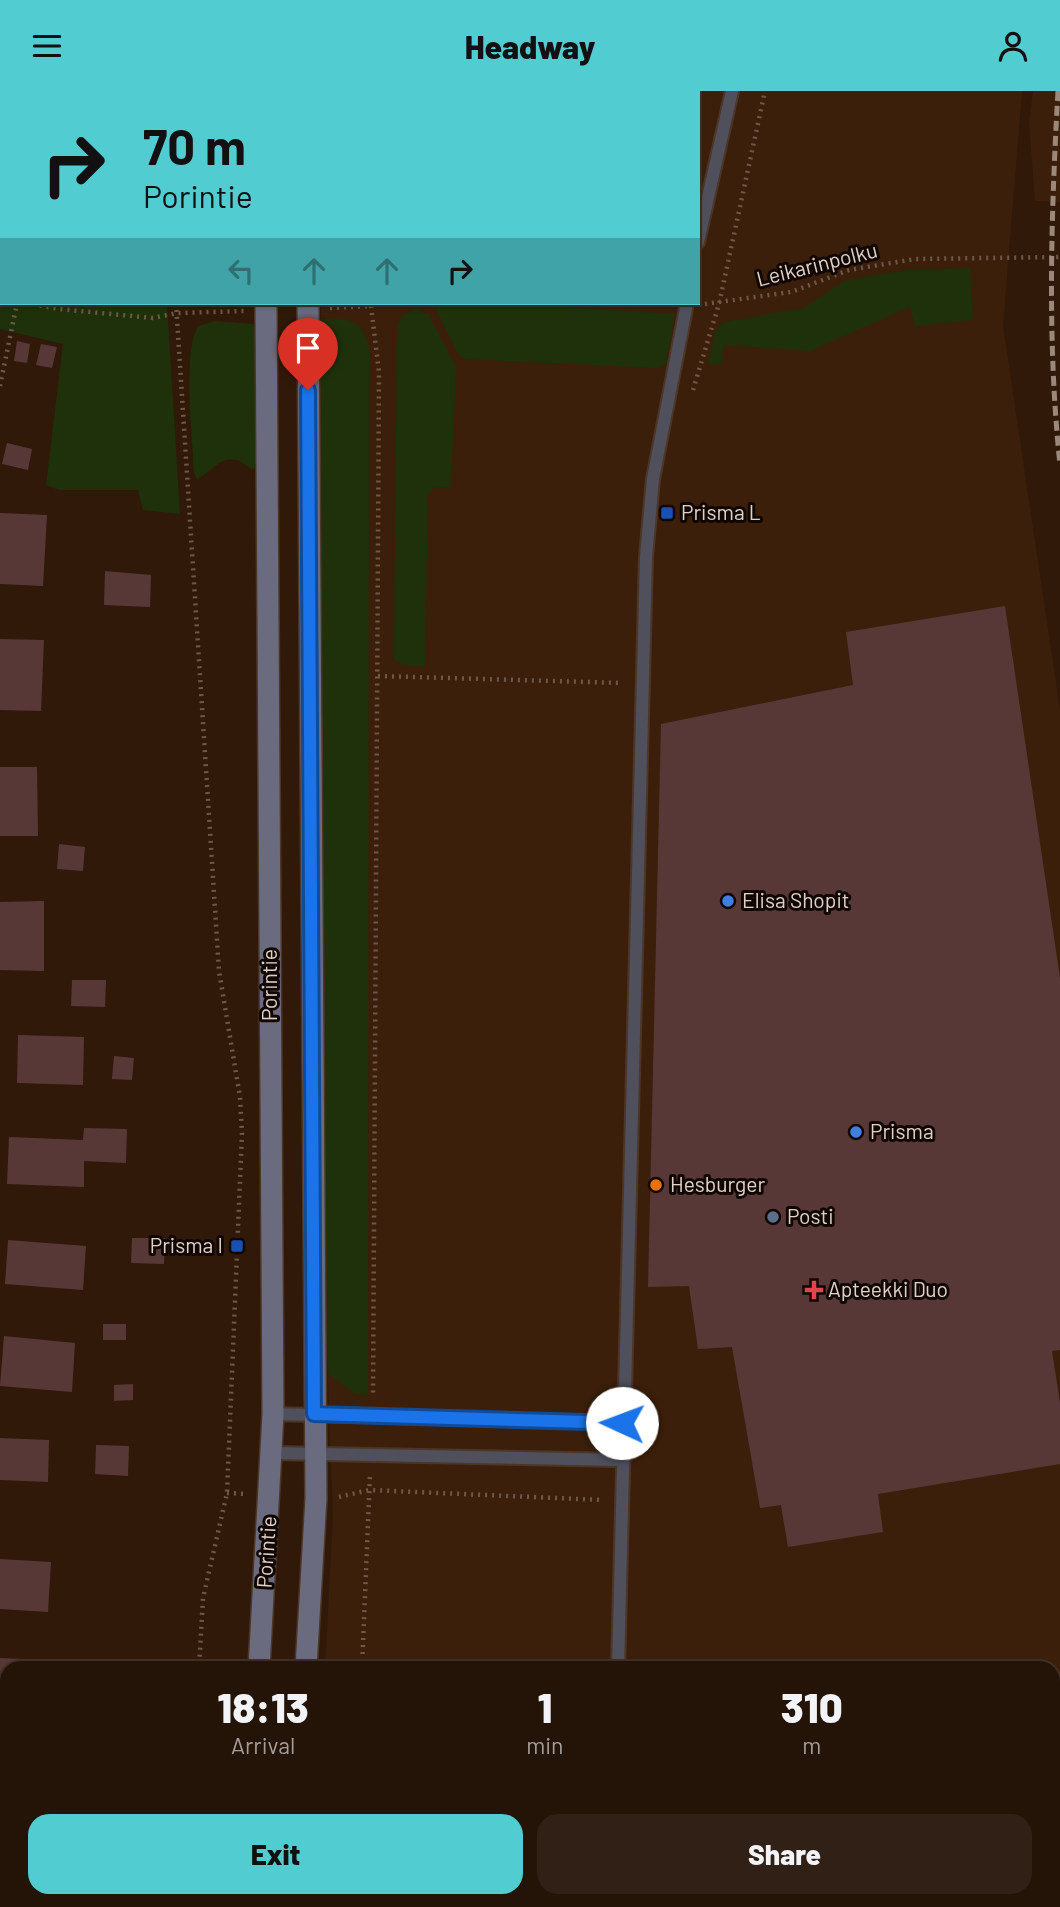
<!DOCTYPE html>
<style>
:root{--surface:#241307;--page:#302015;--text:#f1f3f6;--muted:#a39e9b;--line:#413228;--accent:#51ccd1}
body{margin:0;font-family:Barlow,sans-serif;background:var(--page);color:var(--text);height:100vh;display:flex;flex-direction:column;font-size:26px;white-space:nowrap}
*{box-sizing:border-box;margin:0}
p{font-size:23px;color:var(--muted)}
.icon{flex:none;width:38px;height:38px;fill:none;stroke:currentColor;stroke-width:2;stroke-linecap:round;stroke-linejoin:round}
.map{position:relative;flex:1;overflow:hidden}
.panel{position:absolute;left:0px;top:1570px;width:1060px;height:247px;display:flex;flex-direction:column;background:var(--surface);border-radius:21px 21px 0 0;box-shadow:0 2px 5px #0004,0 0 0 2px var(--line)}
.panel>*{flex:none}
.top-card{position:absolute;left:0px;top:0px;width:700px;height:214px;box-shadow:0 2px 5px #0004,0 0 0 2px var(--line);background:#51ccd1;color:#111;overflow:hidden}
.pin{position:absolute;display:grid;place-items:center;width:60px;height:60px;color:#fff;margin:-72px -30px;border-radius:50% 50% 50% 0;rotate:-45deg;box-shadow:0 0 7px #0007}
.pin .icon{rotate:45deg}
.me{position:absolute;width:77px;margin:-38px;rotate:272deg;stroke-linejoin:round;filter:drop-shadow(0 0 5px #0008)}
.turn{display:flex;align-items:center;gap:24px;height:147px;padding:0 28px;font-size:32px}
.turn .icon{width:91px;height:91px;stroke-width:2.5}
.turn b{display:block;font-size:49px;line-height:60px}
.lanes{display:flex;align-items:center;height:66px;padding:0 28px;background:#0003;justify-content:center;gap:35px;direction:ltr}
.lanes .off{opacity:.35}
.eta{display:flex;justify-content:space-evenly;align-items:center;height:119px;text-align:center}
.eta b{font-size:42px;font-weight:800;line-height:49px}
.action{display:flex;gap:14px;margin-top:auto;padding:14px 28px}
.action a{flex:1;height:80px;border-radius:21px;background:var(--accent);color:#111;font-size:28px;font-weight:800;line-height:80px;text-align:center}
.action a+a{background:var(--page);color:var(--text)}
header{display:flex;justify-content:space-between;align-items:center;height:91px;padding:0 28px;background:var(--accent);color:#111;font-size:32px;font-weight:800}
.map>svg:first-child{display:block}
.built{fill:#3c1f0a}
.green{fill:#1f310b}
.building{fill:#583837}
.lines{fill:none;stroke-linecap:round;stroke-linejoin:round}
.lane-casing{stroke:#4c3627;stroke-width:16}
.street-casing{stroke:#4c3627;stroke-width:24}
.secondary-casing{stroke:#4c3627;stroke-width:24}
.path{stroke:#6d584a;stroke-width:4.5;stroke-dasharray:2 5;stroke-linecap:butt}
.lane{stroke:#4f505c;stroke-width:12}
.street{stroke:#4f505c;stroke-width:21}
.secondary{stroke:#6a6b7f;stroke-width:21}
.rail{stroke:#9a887b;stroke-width:5;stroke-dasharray:10 5;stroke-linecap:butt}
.route-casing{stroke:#114b97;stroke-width:18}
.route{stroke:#1a73e8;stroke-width:12}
.transit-dot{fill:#1a4fb4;stroke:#100703;stroke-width:2.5}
.shop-dot{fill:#3f7fe0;stroke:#100703;stroke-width:2.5}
.food-dot{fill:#e8710a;stroke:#100703;stroke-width:2.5}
.service-dot{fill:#5c6f8a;stroke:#100703;stroke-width:2.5}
.health-dot{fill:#e0444e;stroke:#100703;stroke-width:2.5}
.labels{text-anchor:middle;stroke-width:6;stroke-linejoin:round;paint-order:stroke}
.street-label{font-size:21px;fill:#e0d0c6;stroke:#100703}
.poi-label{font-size:21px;fill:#e0d0c6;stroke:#100703;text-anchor:start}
</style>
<header><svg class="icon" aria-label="menu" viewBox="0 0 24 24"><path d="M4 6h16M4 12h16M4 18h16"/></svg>Headway<svg class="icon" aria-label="person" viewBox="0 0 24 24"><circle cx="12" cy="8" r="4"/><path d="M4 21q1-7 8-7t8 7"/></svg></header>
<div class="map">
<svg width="1060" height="1816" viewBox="0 0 1060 1816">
<rect width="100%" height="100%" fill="#301909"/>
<g class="built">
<polygon points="389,0 1022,0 1003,235 1060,619 1060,1816 310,1816 311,1810 1054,1810 1054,1577 325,1577 333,1426 327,1265 321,212 698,212 698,2"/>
<polygon points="1033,0 1060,0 1060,111 1035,110 1029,31"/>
</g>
<g class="green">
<polygon points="0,42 2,212 167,212 180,423 143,419 138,399 59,399 46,394 63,253 0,238"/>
<polygon points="970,177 973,229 915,235 910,216 810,260 724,254 721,274 708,273 716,239 724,231 804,217 846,189 907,179"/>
<polygon points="433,212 499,212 675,223 666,273 657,277 463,268 454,256"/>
<polygon points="416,217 429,225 456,276 451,396 435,396 428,403 425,575 403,574 394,568 397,236 401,226"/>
<path d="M320,228C349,227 362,227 369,257L368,1304L355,1303L329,1283L327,1265Z"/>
<path d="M215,230L253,233L255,238L256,376L252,379C227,355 217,377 197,388L194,382C193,347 182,263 198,235Z"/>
<polygon points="1060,1748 1060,1796 1054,1802 1054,1754"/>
<polygon points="782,1810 942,1816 781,1816"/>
<polygon points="985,1810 1046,1810 1039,1816 977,1816"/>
</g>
<g class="building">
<polygon points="17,250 30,253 27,272 14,270"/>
<polygon points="41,253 57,256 52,277 36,274"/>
<polygon points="7,352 32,358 28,379 2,373"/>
<polygon points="0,422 47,424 43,495 0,493"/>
<polygon points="105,480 151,484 150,516 104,514"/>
<polygon points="1005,515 1060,887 1060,1259 1052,1260 1060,1312 1060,1373 878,1403 883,1441 788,1456 781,1414 760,1417 732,1256 698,1258 689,1195 648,1196 661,633 853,594 846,541"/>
<polygon points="0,548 44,549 41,620 0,619"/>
<polygon points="0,676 37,676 38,745 0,745"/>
<polygon points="59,753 85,756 83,780 57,778"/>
<polygon points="44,810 44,880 0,879 0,811"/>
<polygon points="72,889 106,889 105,916 71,915"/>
<polygon points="18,944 84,946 83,994 17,992"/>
<polygon points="114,965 134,967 132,989 112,988"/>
<polygon points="84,1037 127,1038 126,1072 84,1070 84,1096 7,1093 9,1046 83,1049"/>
<polygon points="132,1147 165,1147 164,1173 131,1172"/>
<polygon points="8,1149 86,1155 83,1199 5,1193"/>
<rect x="103" y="1233" width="23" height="16"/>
<polygon points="4,1245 75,1252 72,1301 0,1295"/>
<polygon points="133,1293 133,1309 114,1310 114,1294"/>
<polygon points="0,1347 49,1349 48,1391 0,1389"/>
<polygon points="96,1354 129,1355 128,1385 95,1383"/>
<polygon points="0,1468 51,1471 48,1521 0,1518"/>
<polygon points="0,1567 45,1569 44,1577 7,1577 7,1617 0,1617"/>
<rect x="0" y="1703" width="7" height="43"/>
<polygon points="0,1789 7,1789 7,1810 16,1810 16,1816 0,1816"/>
<polygon points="68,1810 100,1810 99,1816 68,1812"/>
</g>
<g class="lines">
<g class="lane-casing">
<g id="lane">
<polyline points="698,151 732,0"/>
<polyline points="272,1362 622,1369 641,1349 622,1332 273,1323"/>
<polyline points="618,1577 646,466 653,388 687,212"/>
</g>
</g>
<g class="street-casing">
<polyline id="street" points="203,0 204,2"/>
</g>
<g class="secondary-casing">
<g id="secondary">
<polyline points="274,2 312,2"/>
<polyline points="370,2 371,0"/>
<polyline points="259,1577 273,1323 266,212"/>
<polyline points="306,1577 316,1407 308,212"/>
<polyline points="245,1816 245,1810"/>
<polyline points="292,1816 293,1810"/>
</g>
</g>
<g class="path">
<polyline points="146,0 146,2"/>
<polyline points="405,0 407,2"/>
<polyline points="0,205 2,205"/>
<polyline points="26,212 59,218 153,227 177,222 244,220"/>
<polyline points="176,212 219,880 240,1006 242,1042 227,1402 203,1507 199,1577"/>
<polyline points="705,213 791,201 849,179 915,168 1060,166"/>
<polyline points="371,215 379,281 373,1306"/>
<polyline points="330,217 371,215 376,212"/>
<polyline points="0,295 17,212"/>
<polyline points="693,299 719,213 765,0"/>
<polyline points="378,585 622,592"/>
<polyline points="227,1402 247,1403"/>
<polyline points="339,1406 369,1399 602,1409"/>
<polyline points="362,1577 370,1384"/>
<polyline points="189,1816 189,1810"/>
<polyline points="353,1816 354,1810"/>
</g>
<use href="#lane" class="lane"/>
<use href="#street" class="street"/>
<use href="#secondary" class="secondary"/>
<path class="rail" d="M1058,0C1051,125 1047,250 1060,374"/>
</g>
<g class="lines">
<g class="route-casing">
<polyline id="route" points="308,299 314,1323 622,1332"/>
</g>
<use href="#route" class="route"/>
</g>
<g class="transit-dot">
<rect x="660" y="415" width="14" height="14" rx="3.5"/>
<rect x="230" y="1148" width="14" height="14" rx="3.5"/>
</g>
<g class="shop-dot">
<circle cx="728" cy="810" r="7"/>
<circle cx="856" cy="1041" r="7"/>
</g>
<circle class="food-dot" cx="656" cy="1094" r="7"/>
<circle class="service-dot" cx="773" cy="1126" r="7"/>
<path class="health-dot" d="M810.5 1188.5h7v7h7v7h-7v7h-7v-7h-7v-7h7z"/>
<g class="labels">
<g class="street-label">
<text transform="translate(817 174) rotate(-14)" y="7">Leikarinpolku</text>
<text transform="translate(270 894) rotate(-90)" y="7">Porintie</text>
<text transform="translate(267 1461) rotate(-86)" y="7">Porintie</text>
</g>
<g class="poi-label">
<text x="681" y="429">Prisma L</text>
<text x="742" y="817">Elisa Shopit</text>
<text x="870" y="1048">Prisma</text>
<text x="670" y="1101">Hesburger</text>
<text x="787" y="1133">Posti</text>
<text x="223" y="1162" text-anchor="end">Prisma I</text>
<text x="828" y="1206">Apteekki Duo</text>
</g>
</g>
</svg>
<div class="pin" style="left:308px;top:299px;background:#d93025"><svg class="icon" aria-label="arrive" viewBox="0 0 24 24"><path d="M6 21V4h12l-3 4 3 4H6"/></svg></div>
<svg class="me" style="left:622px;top:1332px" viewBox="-20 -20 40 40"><circle r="19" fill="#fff"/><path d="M0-13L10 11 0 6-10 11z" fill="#1a73e8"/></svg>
<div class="top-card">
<div class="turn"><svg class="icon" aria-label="right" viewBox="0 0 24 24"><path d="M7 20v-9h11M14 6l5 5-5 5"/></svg><div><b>70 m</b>Porintie</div></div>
<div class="lanes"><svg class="icon off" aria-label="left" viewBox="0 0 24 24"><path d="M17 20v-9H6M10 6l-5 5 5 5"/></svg><svg class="icon off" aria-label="ahead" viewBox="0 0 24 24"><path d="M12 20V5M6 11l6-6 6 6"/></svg><svg class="icon off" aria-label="ahead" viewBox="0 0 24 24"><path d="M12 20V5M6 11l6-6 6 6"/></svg><svg class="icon" aria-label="right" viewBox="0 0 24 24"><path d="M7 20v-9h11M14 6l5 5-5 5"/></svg></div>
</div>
<section class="panel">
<div class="eta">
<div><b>18:13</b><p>Arrival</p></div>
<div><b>1</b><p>min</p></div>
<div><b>310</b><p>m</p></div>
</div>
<div class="action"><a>Exit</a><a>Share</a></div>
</section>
</div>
